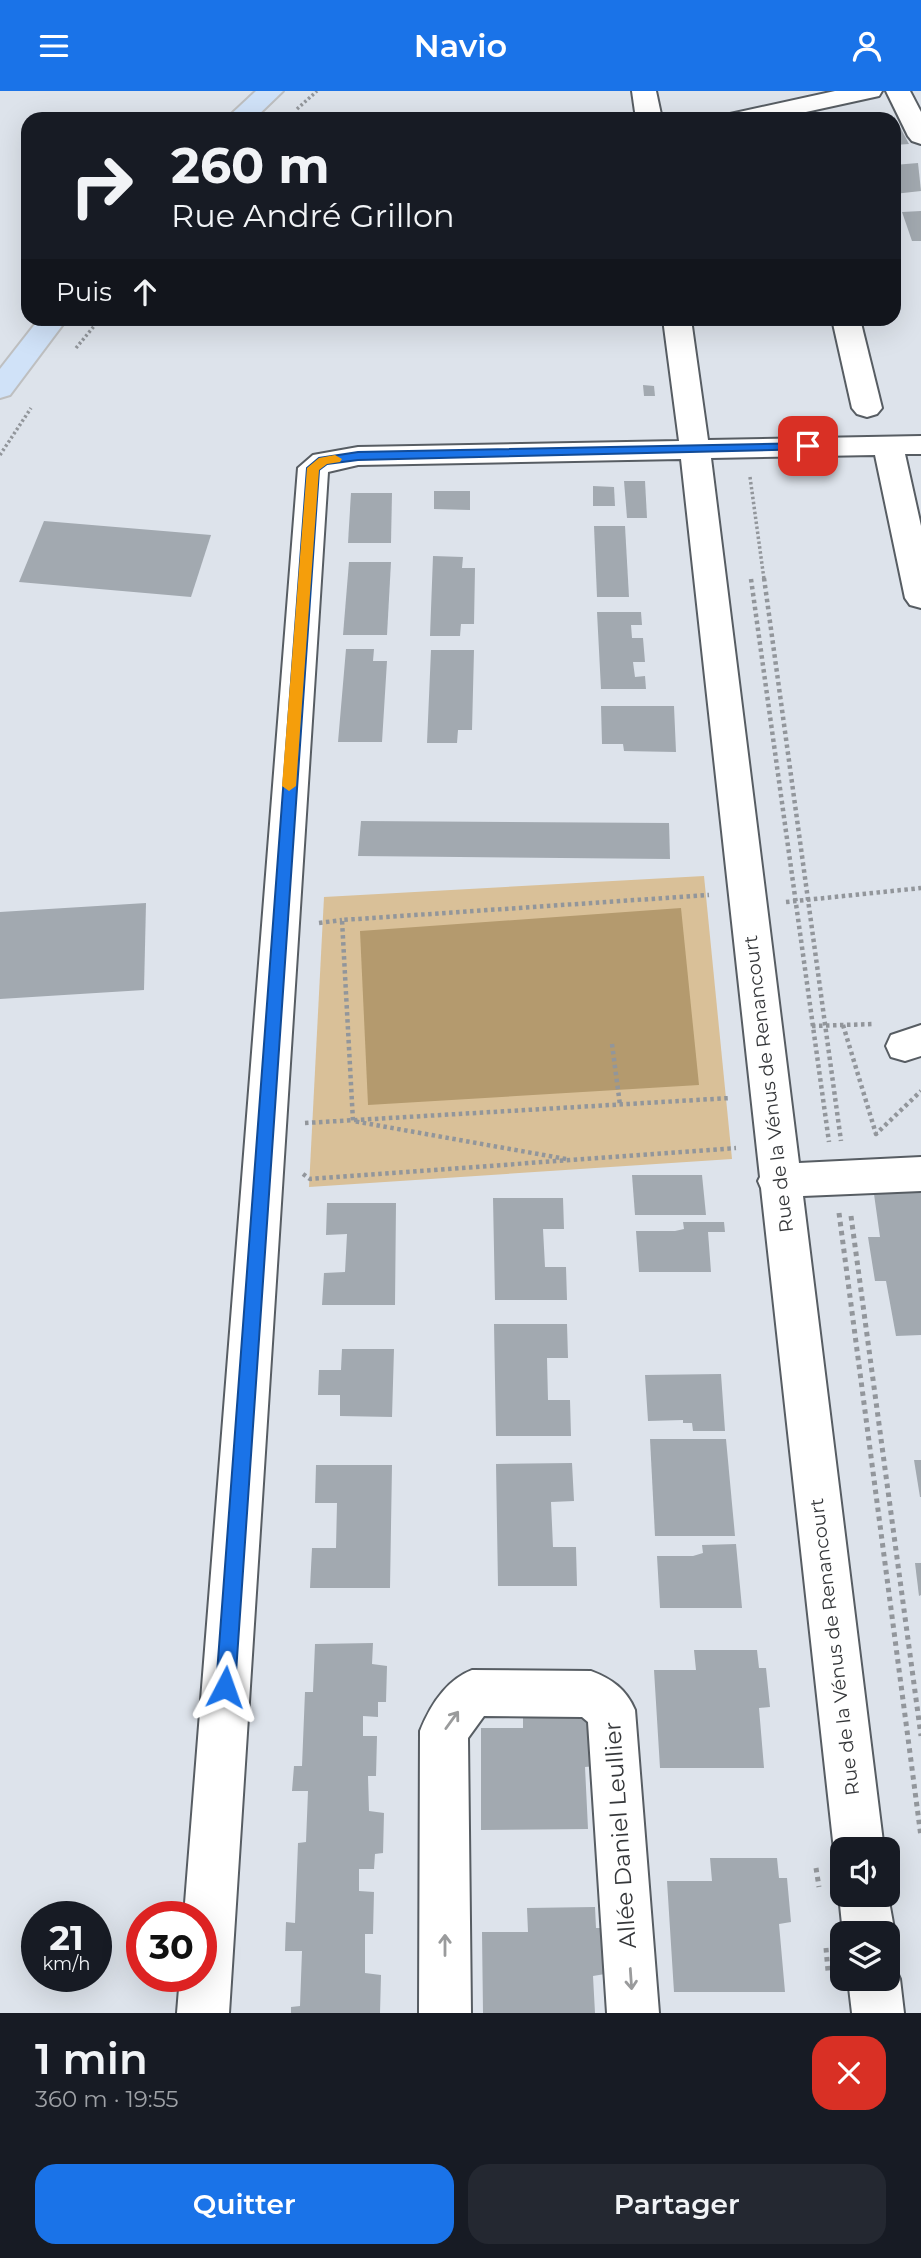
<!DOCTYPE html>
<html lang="fr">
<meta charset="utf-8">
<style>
:root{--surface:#171b24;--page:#242831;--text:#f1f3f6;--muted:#9ea1a6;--accent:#1a73e8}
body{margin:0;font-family:Montserrat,sans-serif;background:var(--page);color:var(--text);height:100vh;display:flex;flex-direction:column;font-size:26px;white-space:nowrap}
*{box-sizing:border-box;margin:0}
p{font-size:23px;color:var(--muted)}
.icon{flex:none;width:38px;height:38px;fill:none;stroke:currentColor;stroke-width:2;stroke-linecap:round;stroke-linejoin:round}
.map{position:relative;height:1922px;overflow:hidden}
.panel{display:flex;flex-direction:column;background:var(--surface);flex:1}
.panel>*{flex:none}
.banner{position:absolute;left:21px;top:21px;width:880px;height:214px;border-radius:21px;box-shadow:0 7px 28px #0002;background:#171b24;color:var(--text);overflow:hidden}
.fabs{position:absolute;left:830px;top:1746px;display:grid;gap:14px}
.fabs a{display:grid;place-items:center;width:70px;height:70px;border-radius:14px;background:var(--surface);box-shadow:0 7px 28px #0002;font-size:35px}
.speed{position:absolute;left:21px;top:1810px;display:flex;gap:14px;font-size:35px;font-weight:700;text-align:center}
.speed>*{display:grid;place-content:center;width:91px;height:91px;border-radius:50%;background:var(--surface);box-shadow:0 7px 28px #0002;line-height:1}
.speed small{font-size:18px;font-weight:400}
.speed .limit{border:10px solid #d22;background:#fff;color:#111}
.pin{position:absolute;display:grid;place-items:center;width:60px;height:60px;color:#fff;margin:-30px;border-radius:14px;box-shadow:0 4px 10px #0006}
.me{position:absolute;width:77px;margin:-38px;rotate:4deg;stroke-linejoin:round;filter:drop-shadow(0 0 5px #0008)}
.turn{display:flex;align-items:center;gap:24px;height:147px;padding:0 35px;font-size:32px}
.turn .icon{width:91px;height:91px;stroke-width:2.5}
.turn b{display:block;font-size:49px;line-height:60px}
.then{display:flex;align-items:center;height:66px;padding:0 35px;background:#0003;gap:14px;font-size:26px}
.round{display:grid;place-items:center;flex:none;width:74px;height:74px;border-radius:21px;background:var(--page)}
.summary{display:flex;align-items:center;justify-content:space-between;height:119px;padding:0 35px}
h1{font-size:42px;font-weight:600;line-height:52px}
.button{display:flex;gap:14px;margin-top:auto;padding:14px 35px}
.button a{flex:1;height:80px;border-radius:21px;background:var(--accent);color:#fff;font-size:28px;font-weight:600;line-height:80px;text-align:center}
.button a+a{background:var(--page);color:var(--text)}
header{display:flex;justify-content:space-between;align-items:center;height:91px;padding:0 35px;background:var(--accent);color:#fff;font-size:32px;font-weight:600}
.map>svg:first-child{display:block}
.green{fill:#d9c098}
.water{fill:#b49a6e}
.building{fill:#a2a9b0}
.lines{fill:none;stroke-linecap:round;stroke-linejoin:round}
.minor-casing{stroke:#575d63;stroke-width:4}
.major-casing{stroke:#bebfc0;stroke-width:4}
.path-far2{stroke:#92969b;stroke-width:3.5;stroke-dasharray:2.5 2.5;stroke-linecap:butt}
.path-far1{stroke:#92969b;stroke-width:4.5;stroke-dasharray:3.5 3.5;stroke-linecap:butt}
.path{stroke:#92969b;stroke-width:5;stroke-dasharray:4.5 4.5;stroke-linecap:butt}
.minor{fill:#fff;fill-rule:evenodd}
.major{fill:#d0e2f8;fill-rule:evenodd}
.oneway{stroke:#9a9b9c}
.route{fill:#1a73e8;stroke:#114b97;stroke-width:2}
.slow{fill:#f59e0b}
.labels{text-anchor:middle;stroke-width:5;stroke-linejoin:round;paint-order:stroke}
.street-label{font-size:19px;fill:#35373a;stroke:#fff}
.near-street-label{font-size:23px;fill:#35373a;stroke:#fff}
</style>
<header><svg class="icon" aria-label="menu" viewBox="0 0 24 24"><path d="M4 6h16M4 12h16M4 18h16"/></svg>Navio<svg class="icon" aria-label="person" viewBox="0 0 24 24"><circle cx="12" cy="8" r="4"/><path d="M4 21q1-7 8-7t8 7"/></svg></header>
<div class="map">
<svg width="921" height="1922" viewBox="0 0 921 1922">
<rect width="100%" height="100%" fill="#dde3eb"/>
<polygon class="green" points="704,785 732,1068 309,1096 324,806"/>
<polygon class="water" points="681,817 699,994 368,1014 360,840"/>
<g class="building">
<polygon points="894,25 909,53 894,54"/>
<polygon points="918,72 921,100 894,103 894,74"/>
<polygon points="921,120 921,150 912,150 902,121"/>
<polygon points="643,294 654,295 655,305 644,305"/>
<polygon points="624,390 645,390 647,427 627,427"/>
<polygon points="593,395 614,396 615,415 593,415"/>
<polygon points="434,400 470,400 470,419 434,418"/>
<polygon points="351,402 392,402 391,452 348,452"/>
<polygon points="44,430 211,444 191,506 19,491"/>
<polygon points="594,435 625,435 629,506 597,506"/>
<polygon points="433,465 463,466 462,477 475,477 474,533 461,533 460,545 430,545"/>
<polygon points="349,471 391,471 387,544 343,544"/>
<polygon points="597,521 641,521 642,534 631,534 632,547 643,547 645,571 633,571 635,586 645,585 646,598 601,598"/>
<polygon points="346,558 374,558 373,570 387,570 382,651 338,651"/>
<polygon points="431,559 474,559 472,639 458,639 457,652 427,652"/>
<polygon points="601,615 674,615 676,661 624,660 623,653 602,653"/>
<polygon points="361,730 669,732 670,768 358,765"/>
<polygon points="146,812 144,899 0,908 0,821"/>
<polygon points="632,1084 702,1084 706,1124 635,1124"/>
<polygon points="873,1096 921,1096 921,1244 896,1245 886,1190 875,1190 868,1146 880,1146"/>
<polygon points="493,1107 563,1107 564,1138 543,1138 545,1176 566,1176 567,1209 495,1209"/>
<polygon points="327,1112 396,1112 395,1214 322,1214 324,1182 345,1181 347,1143 326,1144"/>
<polygon points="683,1131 724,1131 725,1141 708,1141 711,1181 639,1181 636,1140 675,1140 684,1138"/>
<polygon points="494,1233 567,1233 568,1267 547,1267 548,1309 570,1309 571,1345 496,1345"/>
<polygon points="342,1258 394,1258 392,1326 340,1325 340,1304 318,1304 319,1279 341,1279"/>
<polygon points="721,1283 725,1340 693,1340 692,1332 683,1332 683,1329 648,1330 645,1284"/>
<polygon points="650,1348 726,1348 735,1445 655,1445"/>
<polygon points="914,1369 921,1369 921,1406 920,1406"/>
<polygon points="572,1372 574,1410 551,1411 553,1456 576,1456 577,1495 498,1495 496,1373"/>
<polygon points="316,1374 392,1374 390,1497 310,1497 312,1457 336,1457 337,1412 315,1412"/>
<polygon points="736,1453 742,1517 660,1517 657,1465 693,1465 703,1462 702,1454"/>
<polygon points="915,1472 921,1472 921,1504 919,1505"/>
<polygon points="373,1552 372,1573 387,1575 386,1611 378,1611 378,1626 363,1625 363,1645 377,1645 376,1685 368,1685 369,1720 384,1722 383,1762 375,1763 374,1778 359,1778 359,1800 374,1801 373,1843 365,1843 365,1882 381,1884 380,1922 291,1922 291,1916 300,1915 302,1860 285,1860 286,1831 295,1832 298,1752 306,1751 308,1700 292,1700 294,1675 302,1675 305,1601 313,1601 315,1553"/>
<polygon points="694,1559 757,1559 759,1577 766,1577 770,1616 759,1617 764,1677 660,1677 654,1579 696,1579"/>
<polygon points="523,1616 587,1616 588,1635 595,1634 597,1675 585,1676 588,1738 481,1739 481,1637 523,1637"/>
<polygon points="710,1767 777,1767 779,1787 787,1787 791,1831 779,1833 785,1901 674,1901 667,1790 712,1790"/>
<polygon points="595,1816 596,1837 603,1837 605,1883 593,1885 595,1922 483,1922 482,1841 528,1841 527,1817"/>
</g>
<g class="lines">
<g class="minor-casing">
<g id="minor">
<polygon points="632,0 656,0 662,28 636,28"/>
<polygon points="835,0 882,0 879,5 774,28 726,28 730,23"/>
<polygon points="886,0 910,0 921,21 921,53 912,50 908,45"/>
<polygon points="663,228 691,228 708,349 921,345 921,363 905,363 921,435 921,517 910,514 905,507 875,364 711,367 799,1072 921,1066 921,1100 803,1105 884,1759 842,1759 842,1777 834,1759 761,1097 758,1090 760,1086 681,368 358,374 328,381 229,1922 177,1922 180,1885 201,1885 201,1825 184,1825 298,377 313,364 358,356 679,350"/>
<polygon points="832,228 860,228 882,317 877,323 867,326 857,323 852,317"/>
<polygon points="921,934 921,965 905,970 891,966 886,955 891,944"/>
<path d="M472,1579L591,1580C612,1588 626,1598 635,1619L659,1922H607L588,1631L582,1626L484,1625L468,1647L471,1922H419L420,1640C430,1615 446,1589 472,1579Z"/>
<polygon points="842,1797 842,1804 887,1804 887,1799 895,1843 887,1861 887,1843 843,1843 839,1804"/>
<polygon points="887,1868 892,1870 900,1888 904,1922 852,1922 848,1888 887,1888"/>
</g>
</g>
<g class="major-casing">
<g id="major">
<polygon points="256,0 283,0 254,28 226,28"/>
<polygon points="39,228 67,228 10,304 0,307 0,278"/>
</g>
</g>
<g class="path-far2">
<polyline points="297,18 317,0"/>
<polyline points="76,257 100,228"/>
<polyline points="0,364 31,317"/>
<polyline points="750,386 764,488"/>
</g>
<g class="path-far1">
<polyline points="764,487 841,1050"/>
<polyline points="751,488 829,1051"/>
<polyline points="786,811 921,797"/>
<polyline points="319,832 342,829"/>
<polyline points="843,934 876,1043 921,1000"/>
<polyline points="812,935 874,933"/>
<polyline points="612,953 620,1014"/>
<polyline points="305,1032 730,1007"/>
<polyline points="566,1068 353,1030 342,829 709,804"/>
<polyline points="303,1083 310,1088 736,1057"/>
</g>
<g class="path">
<polyline points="839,1122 921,1746"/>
<polyline points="851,1125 921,1645"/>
<polyline points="816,1777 819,1796"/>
<polyline points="826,1857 828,1880"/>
</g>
<use href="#minor" class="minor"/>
<use href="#major" class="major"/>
</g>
<defs><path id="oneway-shaft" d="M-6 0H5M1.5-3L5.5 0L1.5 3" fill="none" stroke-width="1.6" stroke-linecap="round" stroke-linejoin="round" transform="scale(1.75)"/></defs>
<g class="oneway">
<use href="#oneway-shaft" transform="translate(452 1629) rotate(-54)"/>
<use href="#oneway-shaft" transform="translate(445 1854) rotate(-90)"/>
<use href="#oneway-shaft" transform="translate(631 1888) rotate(86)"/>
</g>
<polygon class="route" points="808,352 814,355 812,358 358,369 327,373 319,379 235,1596 232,1603 225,1606 218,1603 216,1596 307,377 319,367 358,361"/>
<polygon class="slow" points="335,364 342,368 340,371 327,373 319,379 296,695 289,700 282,695 307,377 319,367"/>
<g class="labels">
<g class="street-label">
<text transform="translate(768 993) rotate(-97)" y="7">Rue de la Vénus de Renancourt</text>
<text transform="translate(834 1556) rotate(-97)" y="7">Rue de la Vénus de Renancourt</text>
</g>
<g class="near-street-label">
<text transform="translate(620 1744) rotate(-94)" y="8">Allée Daniel Leullier</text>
</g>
</g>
</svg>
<div class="fabs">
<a><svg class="icon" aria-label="sound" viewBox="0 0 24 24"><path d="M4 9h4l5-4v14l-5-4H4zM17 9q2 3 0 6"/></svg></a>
<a><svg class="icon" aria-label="layers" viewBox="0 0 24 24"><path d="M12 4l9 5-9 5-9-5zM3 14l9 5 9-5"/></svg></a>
</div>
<div class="speed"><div>21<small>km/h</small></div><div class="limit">30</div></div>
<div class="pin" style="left:808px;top:355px;background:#d93025"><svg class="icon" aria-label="arrive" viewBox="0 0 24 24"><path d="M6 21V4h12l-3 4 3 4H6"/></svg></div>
<svg class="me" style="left:225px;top:1596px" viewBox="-20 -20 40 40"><path d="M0-17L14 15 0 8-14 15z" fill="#1a73e8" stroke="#fff" stroke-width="4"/></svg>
<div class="banner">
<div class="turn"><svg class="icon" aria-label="right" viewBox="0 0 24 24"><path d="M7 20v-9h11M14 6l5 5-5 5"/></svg><div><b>260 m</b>Rue André Grillon</div></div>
<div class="then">Puis<svg class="icon" aria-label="ahead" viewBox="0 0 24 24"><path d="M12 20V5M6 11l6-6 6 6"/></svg></div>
</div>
</div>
<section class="panel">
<div class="summary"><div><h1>1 min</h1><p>360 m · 19:55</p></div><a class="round" style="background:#d93025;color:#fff"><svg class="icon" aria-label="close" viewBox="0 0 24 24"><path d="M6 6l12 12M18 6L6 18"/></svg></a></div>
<div class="button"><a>Quitter</a><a>Partager</a></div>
</section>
